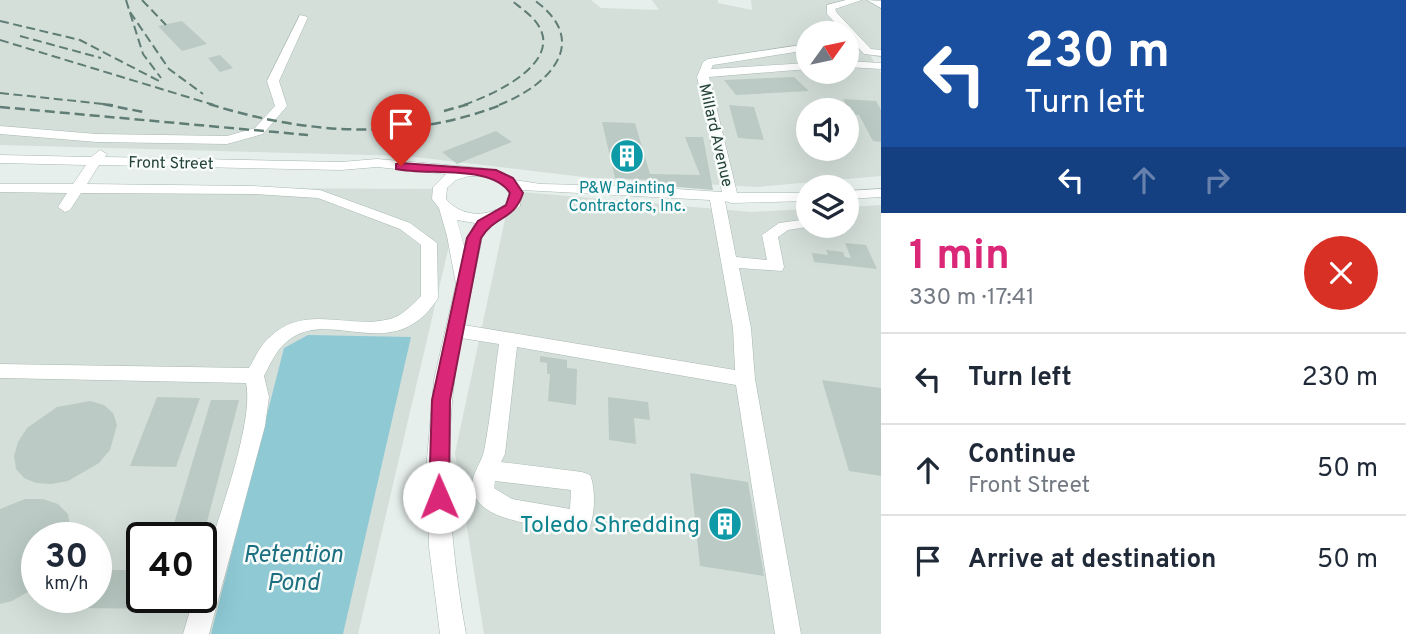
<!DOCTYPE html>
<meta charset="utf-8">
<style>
:root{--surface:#fff;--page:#f2f2f3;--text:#1f2937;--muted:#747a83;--line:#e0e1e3;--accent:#db2777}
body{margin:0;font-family:Overpass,sans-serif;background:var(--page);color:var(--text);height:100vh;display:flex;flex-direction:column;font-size:26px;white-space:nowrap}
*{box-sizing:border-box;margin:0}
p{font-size:23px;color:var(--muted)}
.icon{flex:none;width:38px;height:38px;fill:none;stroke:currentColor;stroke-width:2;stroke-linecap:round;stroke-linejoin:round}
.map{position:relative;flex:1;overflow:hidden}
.details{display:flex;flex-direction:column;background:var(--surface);width:525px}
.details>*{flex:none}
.banner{background:#1a4fa0;color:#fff;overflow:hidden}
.needle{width:46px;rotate:57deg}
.fabs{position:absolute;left:796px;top:21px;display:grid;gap:14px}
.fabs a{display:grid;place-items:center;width:63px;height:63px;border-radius:50%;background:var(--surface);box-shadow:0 7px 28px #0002;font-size:35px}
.speed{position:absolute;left:21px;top:522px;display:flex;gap:14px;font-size:35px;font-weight:700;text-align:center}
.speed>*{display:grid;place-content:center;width:91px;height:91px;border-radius:50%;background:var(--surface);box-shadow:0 7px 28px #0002;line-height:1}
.speed small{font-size:18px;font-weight:400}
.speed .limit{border:4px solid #111;border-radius:10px;background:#fff;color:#111}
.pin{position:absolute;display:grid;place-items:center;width:60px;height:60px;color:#fff;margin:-72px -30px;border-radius:50% 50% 50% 0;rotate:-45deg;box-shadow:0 0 7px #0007}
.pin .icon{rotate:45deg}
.me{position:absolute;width:77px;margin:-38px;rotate:359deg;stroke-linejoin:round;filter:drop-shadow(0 0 5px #0008)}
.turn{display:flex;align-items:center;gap:24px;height:147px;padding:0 28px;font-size:32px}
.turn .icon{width:91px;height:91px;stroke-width:2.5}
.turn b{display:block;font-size:49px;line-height:60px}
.lanes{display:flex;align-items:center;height:66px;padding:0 28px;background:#0003;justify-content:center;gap:35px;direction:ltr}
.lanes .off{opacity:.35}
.round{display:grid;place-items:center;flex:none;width:74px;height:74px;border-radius:37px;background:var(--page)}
.headline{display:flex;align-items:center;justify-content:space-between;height:119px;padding:0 28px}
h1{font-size:42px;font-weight:700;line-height:52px;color:var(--accent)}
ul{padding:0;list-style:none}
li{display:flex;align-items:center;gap:21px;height:91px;padding:0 28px;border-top:2px solid var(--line)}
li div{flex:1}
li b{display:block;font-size:26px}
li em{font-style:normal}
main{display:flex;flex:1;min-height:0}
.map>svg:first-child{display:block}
.built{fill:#d4dfda;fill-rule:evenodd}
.water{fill:#8ec9d4}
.building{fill:#bbcac4}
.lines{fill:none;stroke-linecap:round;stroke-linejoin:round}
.minor-casing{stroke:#a8b8b2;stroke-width:1}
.minor{fill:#fff;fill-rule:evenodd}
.rail-far1{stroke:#5f7d75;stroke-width:2;stroke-dasharray:9 4.5;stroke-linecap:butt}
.rail{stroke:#5f7d75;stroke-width:2.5;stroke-dasharray:10 5;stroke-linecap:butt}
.route{fill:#db2777;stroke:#8e194d;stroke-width:2}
.labels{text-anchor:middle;stroke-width:5;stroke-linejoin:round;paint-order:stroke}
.far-street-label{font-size:16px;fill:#24423a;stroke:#f7fbf9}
.far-culture-label{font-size:16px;fill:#0d838f;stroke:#f7fbf9}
.near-culture-label{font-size:23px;fill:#0d838f;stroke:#f7fbf9;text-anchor:end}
.near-water-label{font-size:24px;font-style:italic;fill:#1c6f80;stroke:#f7fbf9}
</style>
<main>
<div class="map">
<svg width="881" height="634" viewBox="0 0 881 634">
<rect width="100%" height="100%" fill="#e6efeb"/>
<g class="built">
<path d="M0,0H591L601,8L659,10L652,0H718V3L752,10L751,0H881V58L870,55L881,73V176L757,187L592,178L406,156L0,145ZM808,33H847V72H808ZM808,110H847V149H808Z"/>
<path d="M0,187L443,189L455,220L358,634H0ZM37,537H96V597H37ZM142,537H201V597H142Z"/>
<polygon points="511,191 751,212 808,209 808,226 847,226 847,207 881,205 881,634 484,634 455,453"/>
</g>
<polygon class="water" points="308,335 411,337 343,634 211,634 284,348"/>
<g class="building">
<polygon points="182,21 207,44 182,51 158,26"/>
<polygon points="220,55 233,68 220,72 208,58"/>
<polygon points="794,77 809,91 736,95 724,80"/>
<polygon points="843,99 876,101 881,110 881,142 873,141 859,115 851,114"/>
<polygon points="729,105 754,107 764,140 738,138"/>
<polygon points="602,122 635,123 650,174 700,175 685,137 703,137 713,190 653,185 652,180 615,178"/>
<polygon points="496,131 512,142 457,164 442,152"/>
<polygon points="845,243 866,245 877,269 814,262 812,253 828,255 826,250 843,252 845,257 851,258"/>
<polygon points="540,356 567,360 567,368 577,369 576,405 548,401 550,374 547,374 547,363 540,362"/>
<polygon points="822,380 881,388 881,476 849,471"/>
<polygon points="157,397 200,398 176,467 130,466"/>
<polygon points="608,397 648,402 650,420 634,418 636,444 609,440"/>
<polygon points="211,400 239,400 203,537 170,537"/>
<polygon points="90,401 104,405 113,413 117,425 110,450 99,463 68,481 51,484 36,483 24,478 16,469 14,456 18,442 27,428 57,407"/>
<polygon points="690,473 748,482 764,576 700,566"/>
<polygon points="25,499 43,499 58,504 68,514 71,537 37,537 37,587 12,601 0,604 0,509"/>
<polygon points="96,570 142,570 142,597 187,597 184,609 73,608 77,597 96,597"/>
</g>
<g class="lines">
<g class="minor-casing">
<g id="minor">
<polygon points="846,0 862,0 835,9 837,13 871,49 881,50 881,56 864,54 827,14 827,5"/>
<polygon points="867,0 881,1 881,8"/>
<polygon points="300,15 308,17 279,81 287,106 263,134 227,144 97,142 0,134 0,126 97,134 227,136 255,128 275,106 267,81"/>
<path d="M808,44V50L713,65L711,69L808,63V69L709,77L737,193H808V201L731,203L725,201L736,257L767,260L762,235L779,223L808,219V226H814L788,230L778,237L784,267L782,271L739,268L751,328L755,379L801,634H775L736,385L517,347L505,454L501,462L582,472L590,475C596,489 595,515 589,529C572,536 544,528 526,523C507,519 479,513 473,491C469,477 481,464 484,451C491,416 494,379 499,344L461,338C442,437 448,534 466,634H440L429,547L427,459L434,380L456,284L447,236L439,208L432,199L433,187L446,174L377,167L341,170L99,165L87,184L253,186L320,190L410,223L437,243L438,298C396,365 335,311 293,337C278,346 271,362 264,376L269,397L265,426L209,634H183L194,597H201V573C214,530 255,423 246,383L0,378V364L249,368C255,358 260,345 270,337C305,303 349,330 390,319C402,316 412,305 421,296V245L400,229L318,198L253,194L81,193L70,210L65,212L58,207L67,193L0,192V184H73L86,165L0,163V155L91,157L100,150L107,154L105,157L341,162L377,159L482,168L500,172L514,180L541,184L630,186L722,192L697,77L703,62L708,59ZM469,176L490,177L502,184L509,192L508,202C490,218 462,218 446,199L447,188L456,180ZM522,190L710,200L733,328L735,370L464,325L482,238L486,230L520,206ZM457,220L475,223L464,246ZM495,481L571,490L570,509L512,499L494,488Z"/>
<polygon points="847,61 881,63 881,69 847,67"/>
<polygon points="881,189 881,197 847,199 847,191"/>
<path d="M847,224L850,228C842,236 823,233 815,226Z"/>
</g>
</g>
<use href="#minor" class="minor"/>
<g class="rail-far1">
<polyline points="126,0 143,54 161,78"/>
<polyline points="142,0 166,25"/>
<polyline points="130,12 169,69 203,94"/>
<polyline points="0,21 80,40 159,81"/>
<polyline points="20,36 101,58"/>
<polyline points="0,40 214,105"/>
<polyline points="0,93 113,105"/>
<path d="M464,105C489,96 548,71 543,37C540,20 523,10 511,0"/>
<path d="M499,105C548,86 593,42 534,0"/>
</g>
<g class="rail">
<polyline points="103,104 143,112"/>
<path d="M209,104C304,134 409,142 503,104"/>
<polyline points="0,107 308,135"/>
<polyline points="444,111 469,104"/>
</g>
</g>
<path class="route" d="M401,163L496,170L513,178L523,193C514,221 495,215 481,238L450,400L449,497L446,503L439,506L432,503L429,497L432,400L467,238L478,221L506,205L510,193C491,164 428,176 396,169V164Z"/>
<defs>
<g id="building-disc" transform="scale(1.75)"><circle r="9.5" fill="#0f9aa8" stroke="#f7fbf9"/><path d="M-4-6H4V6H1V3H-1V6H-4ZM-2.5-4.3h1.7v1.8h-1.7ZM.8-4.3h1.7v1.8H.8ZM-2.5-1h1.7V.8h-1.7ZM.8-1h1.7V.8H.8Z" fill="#fff"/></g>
</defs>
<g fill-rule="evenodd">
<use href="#building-disc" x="627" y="156"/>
<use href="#building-disc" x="725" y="524"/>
</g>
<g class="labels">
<g class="far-street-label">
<text transform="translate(717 135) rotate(77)" y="6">Millard Avenue</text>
<text transform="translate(171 162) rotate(1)" y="6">Front Street</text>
</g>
<g class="far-culture-label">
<text x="627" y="193">P&amp;W Painting<tspan x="627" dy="18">Contractors, Inc.</tspan></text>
</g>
<g class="near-culture-label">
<text x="700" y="532">Toledo Shredding</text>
</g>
<g class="near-water-label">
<text x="293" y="562">Retention<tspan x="293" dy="28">Pond</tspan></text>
</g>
</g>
</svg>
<div class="fabs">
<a><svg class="needle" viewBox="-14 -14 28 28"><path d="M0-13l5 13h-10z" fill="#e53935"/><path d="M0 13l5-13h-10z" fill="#747a83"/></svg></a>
<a><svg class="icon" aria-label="sound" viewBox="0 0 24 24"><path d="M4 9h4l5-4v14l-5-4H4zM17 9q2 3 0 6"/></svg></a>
<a><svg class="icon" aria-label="layers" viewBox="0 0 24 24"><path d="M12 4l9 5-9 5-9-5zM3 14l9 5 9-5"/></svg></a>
</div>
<div class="speed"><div>30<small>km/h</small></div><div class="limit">40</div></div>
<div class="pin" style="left:401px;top:166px;background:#d93025"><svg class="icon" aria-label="arrive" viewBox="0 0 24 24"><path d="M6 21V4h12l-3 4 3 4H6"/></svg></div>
<svg class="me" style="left:439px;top:497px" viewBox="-20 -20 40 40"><circle r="19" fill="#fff"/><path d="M0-13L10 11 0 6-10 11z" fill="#db2777"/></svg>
</div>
<section class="details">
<div class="banner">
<div class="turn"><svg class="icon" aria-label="left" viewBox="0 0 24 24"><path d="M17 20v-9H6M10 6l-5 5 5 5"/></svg><div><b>230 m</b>Turn left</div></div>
<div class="lanes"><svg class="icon" aria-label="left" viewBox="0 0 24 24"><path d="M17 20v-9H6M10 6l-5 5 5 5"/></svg><svg class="icon off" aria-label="ahead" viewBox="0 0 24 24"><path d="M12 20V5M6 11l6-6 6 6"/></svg><svg class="icon off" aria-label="right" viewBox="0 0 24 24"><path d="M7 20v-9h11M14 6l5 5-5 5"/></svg></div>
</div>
<div class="headline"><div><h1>1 min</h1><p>330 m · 17:41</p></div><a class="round" style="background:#d93025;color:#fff"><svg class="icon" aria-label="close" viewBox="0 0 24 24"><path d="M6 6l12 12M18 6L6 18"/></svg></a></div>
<ul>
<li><svg class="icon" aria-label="left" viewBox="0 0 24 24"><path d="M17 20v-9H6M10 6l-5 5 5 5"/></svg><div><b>Turn left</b></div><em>230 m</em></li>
<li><svg class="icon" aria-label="ahead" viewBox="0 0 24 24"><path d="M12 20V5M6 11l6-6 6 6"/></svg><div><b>Continue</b><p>Front Street</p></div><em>50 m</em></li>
<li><svg class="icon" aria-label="arrive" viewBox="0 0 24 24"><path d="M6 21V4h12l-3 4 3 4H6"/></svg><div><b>Arrive at destination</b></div><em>50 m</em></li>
</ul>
</section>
</main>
